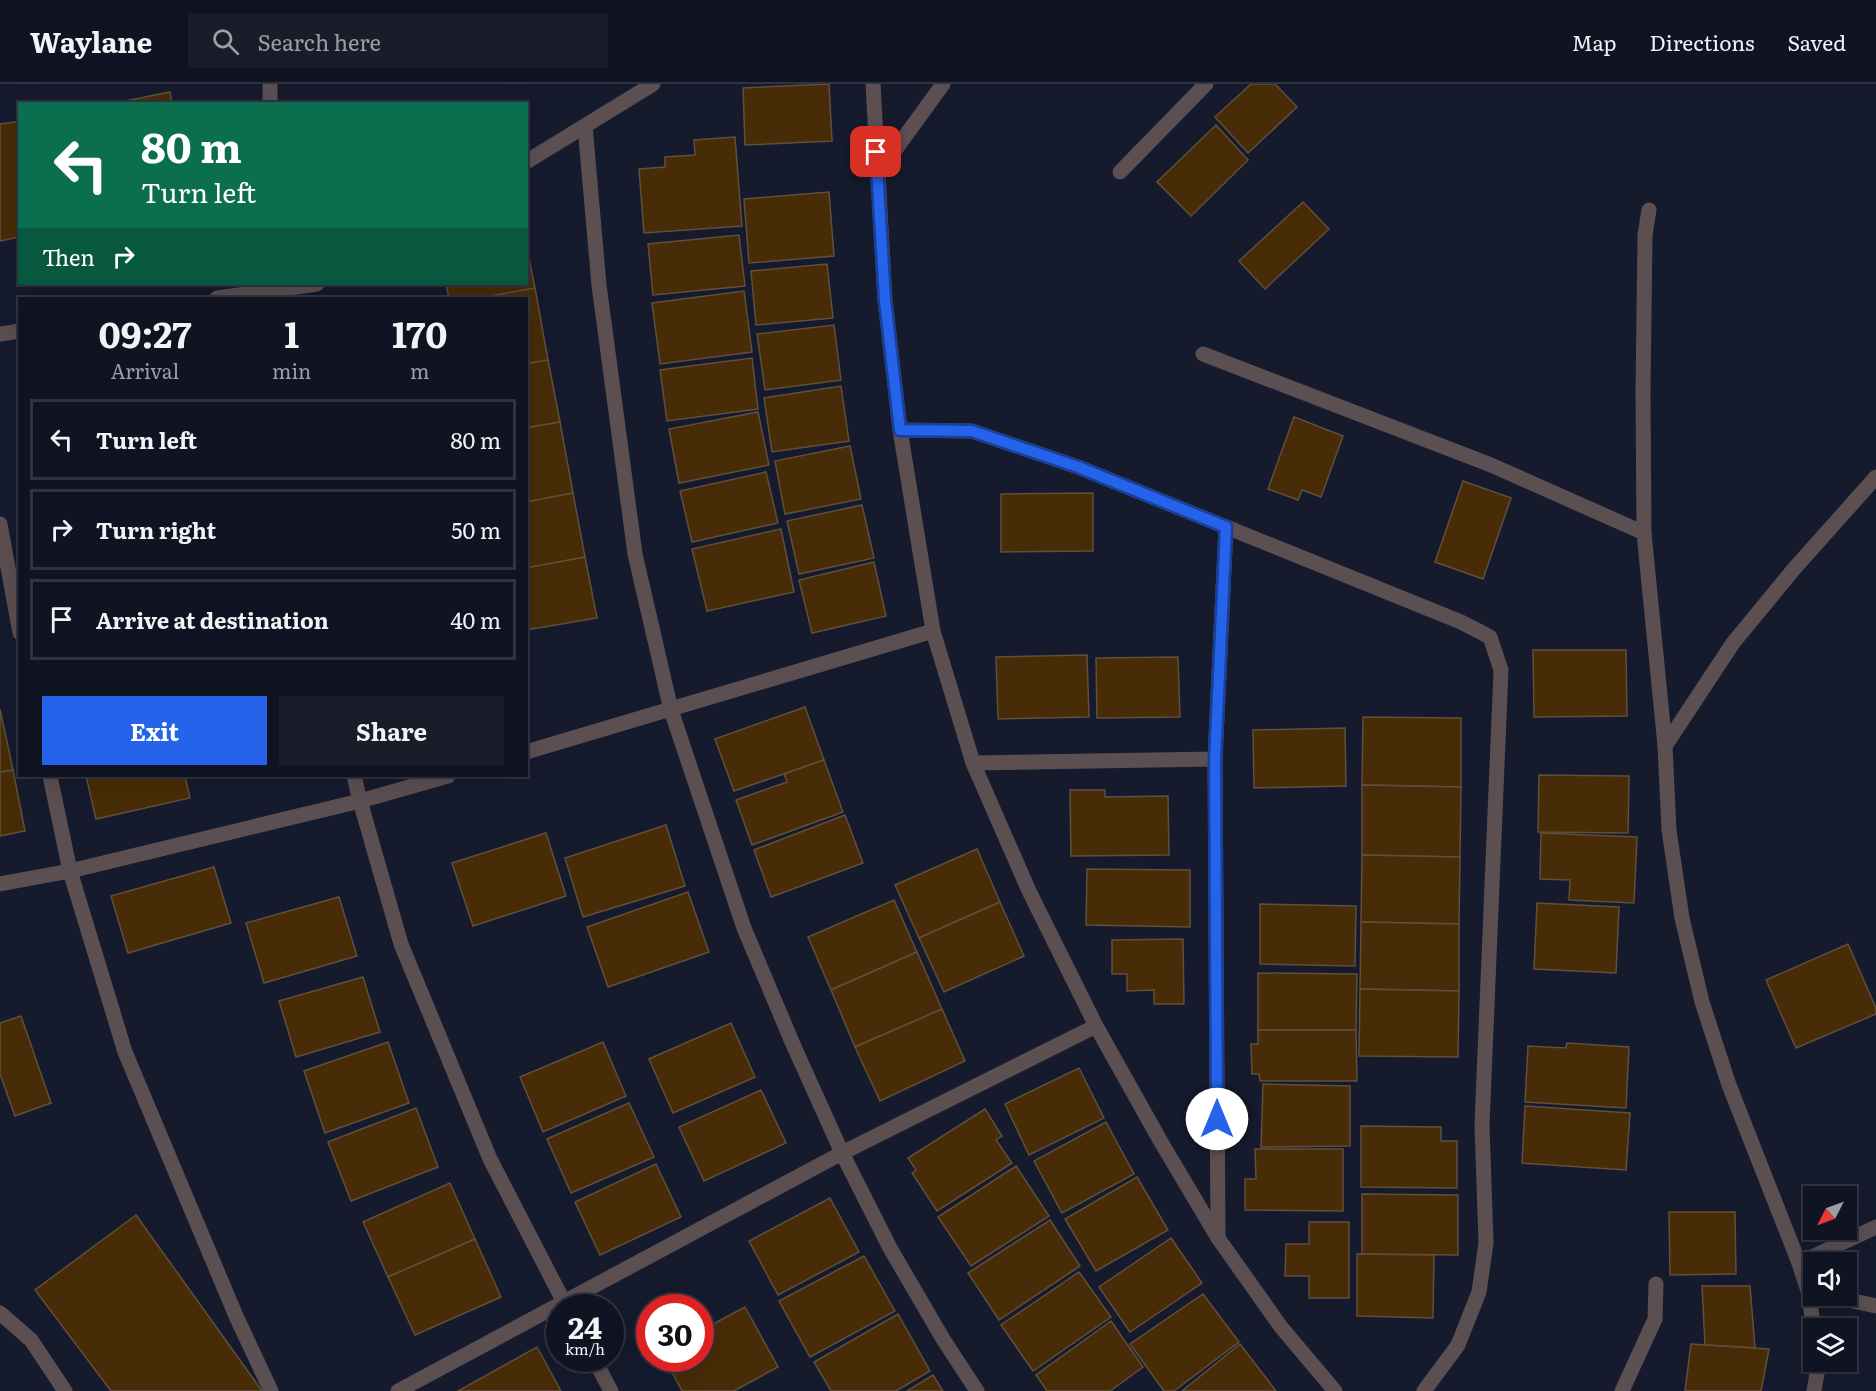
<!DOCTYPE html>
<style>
:root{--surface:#101422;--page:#191d2a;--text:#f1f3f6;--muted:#9c9ea5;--line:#303340;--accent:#2563eb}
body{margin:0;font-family:Literata,serif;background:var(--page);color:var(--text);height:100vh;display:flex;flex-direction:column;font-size:22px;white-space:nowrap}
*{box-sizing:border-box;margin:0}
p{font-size:20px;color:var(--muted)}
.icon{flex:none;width:33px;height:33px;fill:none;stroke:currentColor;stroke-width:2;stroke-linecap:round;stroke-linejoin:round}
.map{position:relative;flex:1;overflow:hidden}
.details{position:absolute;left:18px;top:213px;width:510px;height:480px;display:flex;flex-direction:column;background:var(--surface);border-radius:0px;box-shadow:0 6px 24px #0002,0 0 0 2px var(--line)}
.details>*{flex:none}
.hud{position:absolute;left:18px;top:18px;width:510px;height:183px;border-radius:0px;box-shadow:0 6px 24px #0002,0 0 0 2px var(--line);background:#0b6e4f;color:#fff;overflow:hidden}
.needle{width:39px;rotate:228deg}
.tools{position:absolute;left:1803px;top:1102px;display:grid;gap:12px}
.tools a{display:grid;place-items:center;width:54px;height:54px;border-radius:0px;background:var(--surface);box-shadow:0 6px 24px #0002,0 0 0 2px var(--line);font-size:30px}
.speed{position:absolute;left:546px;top:1210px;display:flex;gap:12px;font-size:30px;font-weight:700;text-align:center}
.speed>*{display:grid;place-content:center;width:78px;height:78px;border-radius:50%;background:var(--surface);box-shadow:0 6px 24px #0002,0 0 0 2px var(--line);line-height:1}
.speed small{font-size:15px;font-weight:400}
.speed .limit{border:9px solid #d22;background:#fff;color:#111}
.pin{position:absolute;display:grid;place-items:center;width:51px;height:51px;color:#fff;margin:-26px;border-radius:12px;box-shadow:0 3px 9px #0006}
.me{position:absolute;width:66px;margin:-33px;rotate:0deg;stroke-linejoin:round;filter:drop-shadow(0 0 4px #0008)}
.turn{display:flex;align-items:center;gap:21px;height:126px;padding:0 24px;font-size:27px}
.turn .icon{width:78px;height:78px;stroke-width:2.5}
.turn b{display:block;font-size:42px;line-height:51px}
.then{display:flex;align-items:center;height:57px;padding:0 24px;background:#0003;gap:12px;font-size:22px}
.eta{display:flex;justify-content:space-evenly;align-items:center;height:102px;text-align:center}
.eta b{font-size:36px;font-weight:700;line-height:42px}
.action{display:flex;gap:12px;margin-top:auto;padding:12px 24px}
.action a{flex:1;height:69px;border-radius:0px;background:var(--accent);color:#fff;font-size:24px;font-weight:700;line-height:69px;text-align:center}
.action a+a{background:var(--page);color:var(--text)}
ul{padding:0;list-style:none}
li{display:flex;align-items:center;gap:18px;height:81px;margin:0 12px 9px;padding:0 12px;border:3px solid var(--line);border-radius:0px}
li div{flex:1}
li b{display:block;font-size:22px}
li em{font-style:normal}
header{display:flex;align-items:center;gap:36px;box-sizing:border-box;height:84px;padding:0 30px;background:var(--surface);border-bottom:2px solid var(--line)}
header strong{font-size:28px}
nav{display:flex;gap:33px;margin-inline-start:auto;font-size:21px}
.search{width:420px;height:54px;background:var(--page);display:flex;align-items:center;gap:15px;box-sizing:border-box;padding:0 21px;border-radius:0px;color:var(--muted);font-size:22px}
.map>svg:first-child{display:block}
.building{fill:#482c07;stroke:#604f3c;stroke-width:1.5}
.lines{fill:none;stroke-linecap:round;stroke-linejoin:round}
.service{stroke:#5c4f51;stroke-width:15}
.minor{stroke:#5c4f51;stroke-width:15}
.route-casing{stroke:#184099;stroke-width:15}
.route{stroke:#2563eb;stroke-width:10}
</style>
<header>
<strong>Waylane</strong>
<div class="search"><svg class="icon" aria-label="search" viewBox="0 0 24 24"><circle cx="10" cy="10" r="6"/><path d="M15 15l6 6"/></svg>Search here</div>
<nav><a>Map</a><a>Directions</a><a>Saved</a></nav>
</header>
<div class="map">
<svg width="1876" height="1307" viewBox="0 0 1876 1307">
<rect width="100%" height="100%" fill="#151b2d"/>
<g class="building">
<polygon points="829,0 832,57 745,61 743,4"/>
<polygon points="1251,0 1275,0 1297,23 1248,69 1215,33"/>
<polygon points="170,8 172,20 111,20"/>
<polygon points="20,37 20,153 0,157 0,40"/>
<polygon points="1216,41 1248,76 1191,132 1157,98"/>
<polygon points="735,53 742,142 644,149 639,85 665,83 665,73 695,71 694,56"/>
<polygon points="829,108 834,172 749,179 744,115"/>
<polygon points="1303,118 1329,145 1265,205 1239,177"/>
<polygon points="739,151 745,202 653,211 648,160"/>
<polygon points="526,160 535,204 480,214 449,214 446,200 526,200"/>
<polygon points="827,180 833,234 756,241 751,187"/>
<polygon points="535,204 548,276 526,280 526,214 480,214"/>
<polygon points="744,207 752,268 660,280 652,219"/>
<polygon points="834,241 841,296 765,306 757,250"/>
<polygon points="752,274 758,325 667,337 660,286"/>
<polygon points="548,276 560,338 526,344 526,280"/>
<polygon points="841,302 849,357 772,368 764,314"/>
<polygon points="758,328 769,381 679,399 669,345"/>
<polygon points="1294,333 1343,352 1321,413 1302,406 1298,416 1268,405"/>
<polygon points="560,338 573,409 526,418 526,344"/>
<polygon points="850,362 861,415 785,430 775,377"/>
<polygon points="766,388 778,439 692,458 680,407"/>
<polygon points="1463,397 1511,414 1483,495 1435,478"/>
<polygon points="573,409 585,473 526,484 526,418"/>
<polygon points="1093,409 1093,467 1001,468 1001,410"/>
<polygon points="862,421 874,474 799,490 787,437"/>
<polygon points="781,445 794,508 707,527 692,465"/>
<polygon points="585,473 597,534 526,546 526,484"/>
<polygon points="874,478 886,532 812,549 799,496"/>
<polygon points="1533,566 1626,566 1627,632 1534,633"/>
<polygon points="1087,571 1089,633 998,635 996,573"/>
<polygon points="1178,573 1180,633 1097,634 1096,574"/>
<polygon points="805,623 824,676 734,707 715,655"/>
<polygon points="0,625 13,686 0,688"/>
<polygon points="1363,633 1461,634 1461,703 1362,701"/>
<polygon points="1345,644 1346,702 1254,704 1253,646"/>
<polygon points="824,676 843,728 752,761 736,716 787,698 784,690"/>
<polygon points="13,686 25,747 0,752 0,688"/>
<polygon points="1539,691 1629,692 1628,749 1538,748"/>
<polygon points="86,692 185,692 190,714 96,735"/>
<polygon points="1362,701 1461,703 1460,773 1362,771"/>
<polygon points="1070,706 1105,706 1105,713 1168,712 1169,771 1071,772"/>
<polygon points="845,731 863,779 771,813 754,766"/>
<polygon points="666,741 685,802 583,833 565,774"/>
<polygon points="546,749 566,812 473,842 452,779"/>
<polygon points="1541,749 1637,753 1634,819 1569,816 1570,796 1540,795"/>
<polygon points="977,765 1000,818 919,854 895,801"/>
<polygon points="1362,771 1460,773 1459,840 1361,838"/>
<polygon points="214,783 231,839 128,869 111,812"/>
<polygon points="1087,785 1190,786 1190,843 1086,841"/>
<polygon points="688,808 709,868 608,903 587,843"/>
<polygon points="339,813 357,872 264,899 246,839"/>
<polygon points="894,816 917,868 831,906 808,853"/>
<polygon points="1000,818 1024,872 944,908 919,854"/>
<polygon points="1537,819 1619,823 1616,889 1534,885"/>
<polygon points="1260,820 1356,822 1355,882 1260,880"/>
<polygon points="1361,838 1459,840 1459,907 1360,905"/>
<polygon points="1183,855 1184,920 1154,920 1154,906 1127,907 1127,890 1112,890 1112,856"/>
<polygon points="1848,860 1876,924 1876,930 1796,964 1766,896"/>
<polygon points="917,868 942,925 855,963 831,906"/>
<polygon points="1258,889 1357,890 1356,946 1258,946"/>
<polygon points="363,893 380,948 296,973 279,917"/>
<polygon points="1360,905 1459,907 1458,973 1359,972"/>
<polygon points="942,925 965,977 880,1017 855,963"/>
<polygon points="21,932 51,1019 15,1032 0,990 0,939"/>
<polygon points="731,939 755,993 673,1029 649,975"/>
<polygon points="1258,946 1356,946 1357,997 1260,997 1259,990 1252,990 1251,960 1258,960"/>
<polygon points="388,958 409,1019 325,1049 304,987"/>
<polygon points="603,958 626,1012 543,1048 520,993"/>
<polygon points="1567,959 1629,963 1626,1024 1525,1018 1528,962 1566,964"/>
<polygon points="1079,984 1104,1034 1029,1071 1005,1020"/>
<polygon points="1263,1000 1350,1002 1350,1062 1261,1063"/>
<polygon points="761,1006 786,1059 704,1097 679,1043"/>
<polygon points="629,1019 654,1073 571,1109 547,1055"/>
<polygon points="1525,1022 1630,1029 1626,1086 1522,1079"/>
<polygon points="416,1024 438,1083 351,1117 328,1058"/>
<polygon points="985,1025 1002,1052 996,1056 1012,1079 937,1127 912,1089 916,1086 908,1074"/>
<polygon points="1106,1038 1134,1090 1062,1129 1034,1077"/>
<polygon points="1361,1042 1441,1043 1441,1057 1457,1057 1457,1104 1361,1103"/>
<polygon points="1255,1065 1343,1065 1343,1127 1245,1126 1245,1095 1256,1095"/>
<polygon points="656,1080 681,1133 600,1171 575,1118"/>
<polygon points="1016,1082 1049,1132 971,1182 938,1133"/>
<polygon points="1137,1093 1168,1146 1096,1187 1065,1135"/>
<polygon points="450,1099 475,1155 388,1193 363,1138"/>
<polygon points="1362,1110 1458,1111 1458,1171 1362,1170"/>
<polygon points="830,1114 859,1168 778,1211 749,1157"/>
<polygon points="1669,1128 1735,1128 1736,1190 1670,1191"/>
<polygon points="136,1131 262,1307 111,1307 35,1206"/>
<polygon points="1050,1136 1080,1182 999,1236 968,1189"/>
<polygon points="1309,1138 1349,1138 1349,1214 1309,1214 1309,1192 1285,1192 1286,1160 1309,1160"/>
<polygon points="1171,1154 1202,1199 1130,1248 1099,1203"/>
<polygon points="475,1155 501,1213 415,1251 388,1193"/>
<polygon points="1357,1170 1434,1171 1433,1234 1357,1232"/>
<polygon points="864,1172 895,1227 810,1273 779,1217"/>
<polygon points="1079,1188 1111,1233 1033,1287 1001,1241"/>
<polygon points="1702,1202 1750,1202 1755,1264 1705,1261"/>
<polygon points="1203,1210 1239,1258 1174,1307 1164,1307 1130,1260"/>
<polygon points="745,1223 778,1283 734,1307 682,1307 665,1275 700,1275 700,1247"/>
<polygon points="898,1230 930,1287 896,1307 831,1307 814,1278"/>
<polygon points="1111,1237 1143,1283 1110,1307 1047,1307 1036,1291"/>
<polygon points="1240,1260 1276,1307 1182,1307"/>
<polygon points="1691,1260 1769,1265 1761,1307 1685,1307"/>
<polygon points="537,1263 561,1307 458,1307"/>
<polygon points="933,1291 943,1307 907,1307"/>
</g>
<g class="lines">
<polyline class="service" points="1622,1307 1655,1235 1656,1200"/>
<g class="minor">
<polyline points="873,0 885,216 900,346 933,547 973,679 1029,807 1096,942 1161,1058 1218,1154 1281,1243 1335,1307"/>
<polyline points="270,20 270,0"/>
<polyline points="585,42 599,201 635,470 671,626 744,844 792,958 842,1069 890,1164 943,1255 977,1307"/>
<polyline points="526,78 653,0"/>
<polyline points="1120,88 1206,0"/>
<polyline points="877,91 943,0"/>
<polyline points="1649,126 1645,151 1643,308 1644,449 1665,662 1669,746 1682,834 1702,918 1729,1001 1799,1179 1808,1207 1814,1245"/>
<polyline points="217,214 317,200"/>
<polyline points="0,250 20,247"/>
<polyline points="1203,270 1491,381 1644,449"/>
<polyline points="900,346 972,347 1078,383 1461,538 1490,553 1501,586 1482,1041 1486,1159 1479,1208 1458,1261 1424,1307"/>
<polyline points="0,440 20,549"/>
<polyline points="1665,662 1733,559 1793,486 1876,393"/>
<polyline points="526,668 933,547"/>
<polyline points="973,679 1215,675"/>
<polyline points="50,692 70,787 125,968 236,1232 271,1307"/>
<polyline points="354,692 360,717 401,860 490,1075 567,1224"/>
<polyline points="0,800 70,787 360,717 448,692"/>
<polyline points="1218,1154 1215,675 1226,443"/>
<polyline points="1799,1179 1876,1143"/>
<polyline points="1830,1212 1876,1222"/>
<polyline points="0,1229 31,1256 65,1307"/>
<polyline points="594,1275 611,1307"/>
<polyline points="398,1307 842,1069 1096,942"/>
<polyline points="1814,1307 1819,1278"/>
</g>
</g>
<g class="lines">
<g class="route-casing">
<polyline id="route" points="876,68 885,216 900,346 972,347 1078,383 1226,443 1215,675 1217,1035"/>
</g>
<use href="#route" class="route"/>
</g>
</svg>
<div class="tools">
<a><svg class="needle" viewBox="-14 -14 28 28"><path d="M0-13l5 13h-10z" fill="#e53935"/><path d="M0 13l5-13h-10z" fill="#9c9ea5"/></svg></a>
<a><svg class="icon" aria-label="sound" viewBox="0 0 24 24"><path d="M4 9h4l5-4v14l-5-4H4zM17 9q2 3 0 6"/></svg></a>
<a><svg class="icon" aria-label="layers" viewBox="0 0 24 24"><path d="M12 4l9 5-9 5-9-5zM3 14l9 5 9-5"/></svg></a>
</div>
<div class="speed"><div>24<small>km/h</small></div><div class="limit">30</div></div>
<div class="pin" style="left:876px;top:68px;background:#d93025"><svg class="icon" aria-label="arrive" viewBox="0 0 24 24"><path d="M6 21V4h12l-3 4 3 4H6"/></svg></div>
<svg class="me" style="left:1217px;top:1035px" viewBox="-20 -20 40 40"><circle r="19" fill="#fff"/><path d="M0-13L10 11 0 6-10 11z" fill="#2563eb"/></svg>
<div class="hud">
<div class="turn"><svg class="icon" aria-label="left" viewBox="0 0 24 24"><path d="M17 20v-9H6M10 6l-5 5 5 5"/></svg><div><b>80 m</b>Turn left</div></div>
<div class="then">Then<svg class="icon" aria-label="right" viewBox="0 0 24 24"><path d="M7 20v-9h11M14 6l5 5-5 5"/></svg></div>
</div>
<section class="details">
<div class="eta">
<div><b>09:27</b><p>Arrival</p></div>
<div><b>1</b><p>min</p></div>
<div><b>170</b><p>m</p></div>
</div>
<ul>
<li><svg class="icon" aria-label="left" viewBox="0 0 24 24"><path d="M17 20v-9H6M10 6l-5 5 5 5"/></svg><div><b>Turn left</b></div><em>80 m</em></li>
<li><svg class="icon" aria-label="right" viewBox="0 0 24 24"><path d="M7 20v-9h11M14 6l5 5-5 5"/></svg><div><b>Turn right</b></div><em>50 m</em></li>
<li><svg class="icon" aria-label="arrive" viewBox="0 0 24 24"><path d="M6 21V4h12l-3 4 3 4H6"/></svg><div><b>Arrive at destination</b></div><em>40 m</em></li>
</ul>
<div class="action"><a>Exit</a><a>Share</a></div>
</section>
</div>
